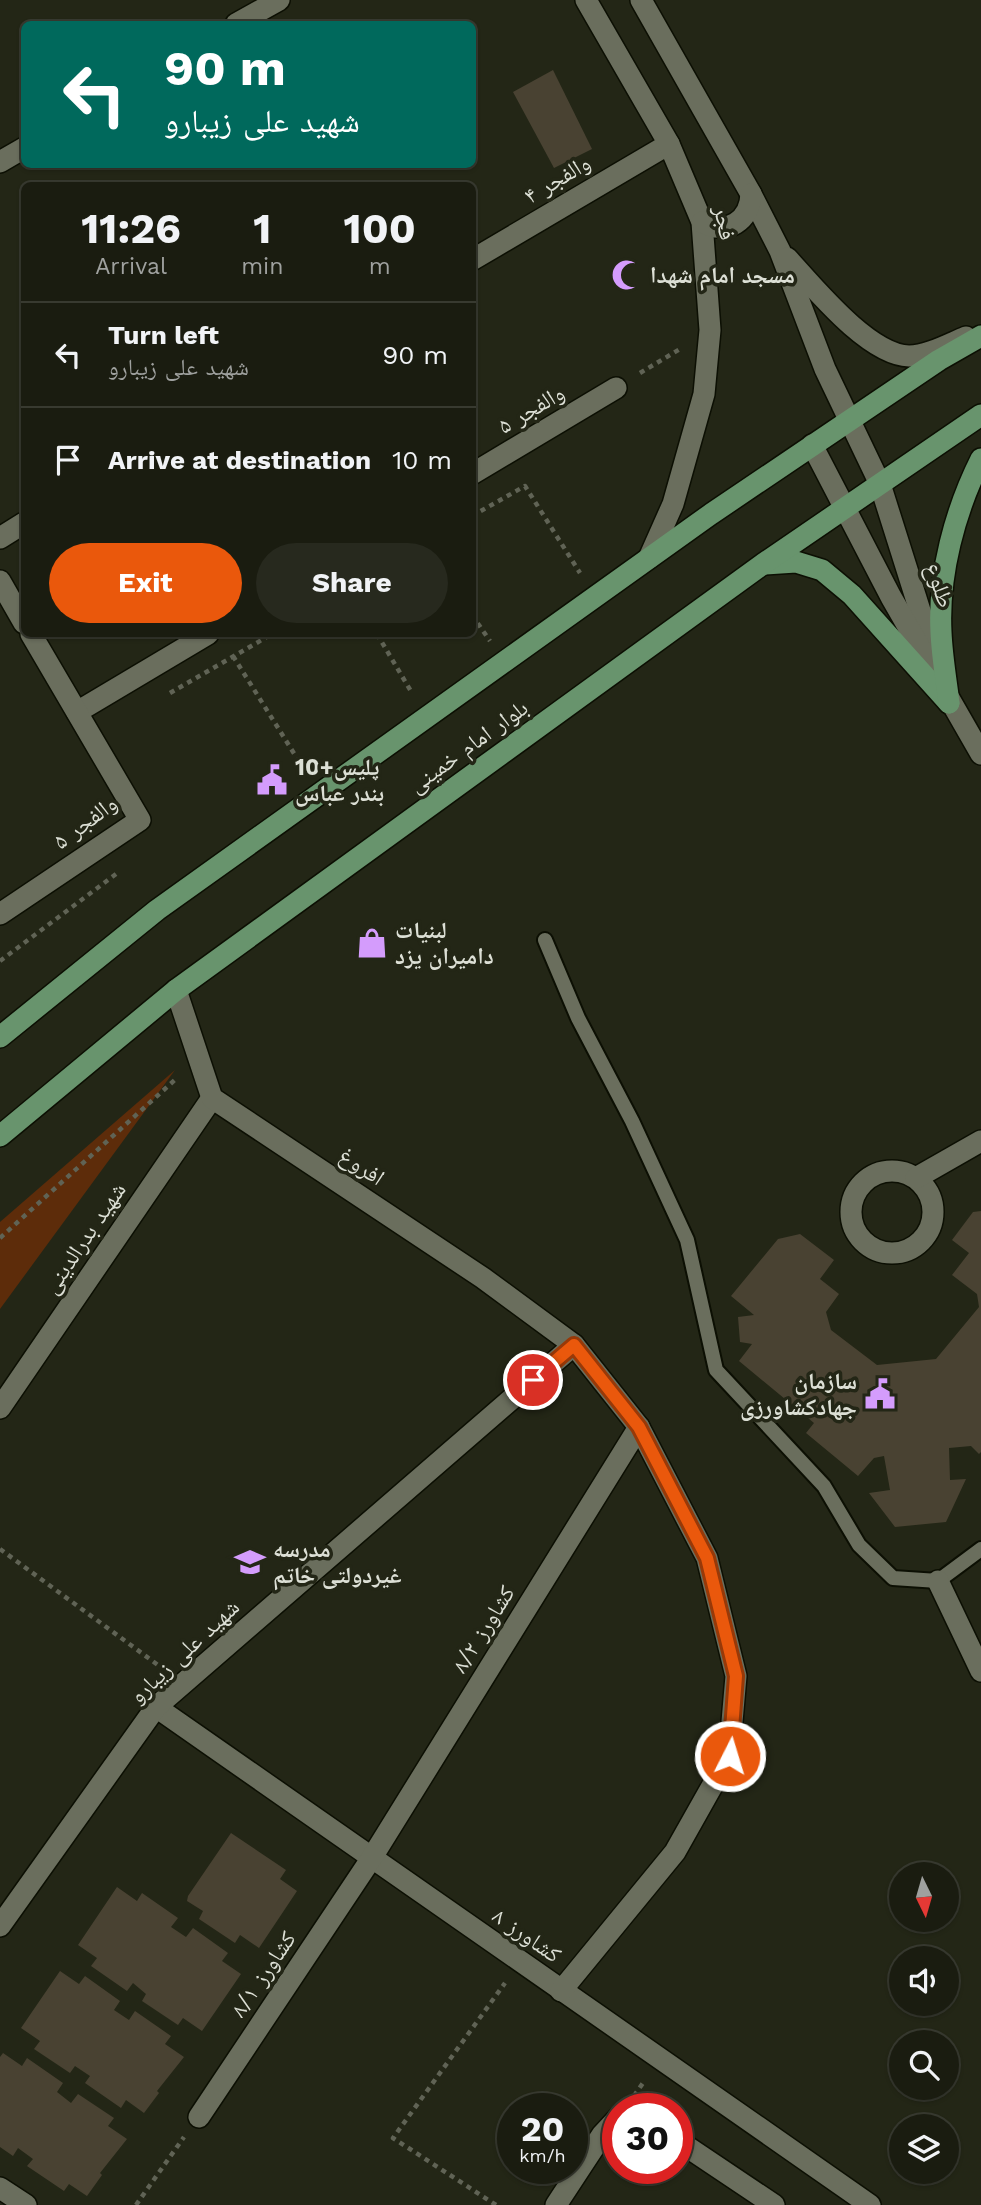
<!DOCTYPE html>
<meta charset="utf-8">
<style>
:root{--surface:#1a1c10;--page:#27291e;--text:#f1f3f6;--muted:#9fa19f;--line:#383a30;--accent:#ea580c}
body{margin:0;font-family:"Work Sans","Noto Naskh Arabic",sans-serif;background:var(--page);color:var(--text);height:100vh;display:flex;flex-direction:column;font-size:26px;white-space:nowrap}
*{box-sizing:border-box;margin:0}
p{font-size:23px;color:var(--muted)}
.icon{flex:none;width:38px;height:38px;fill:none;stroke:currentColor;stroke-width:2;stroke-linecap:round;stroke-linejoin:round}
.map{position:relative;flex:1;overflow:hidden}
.sheet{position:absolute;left:21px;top:182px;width:455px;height:455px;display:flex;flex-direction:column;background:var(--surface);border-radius:10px;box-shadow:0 2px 5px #0004,0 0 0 2px var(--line)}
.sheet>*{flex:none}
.guide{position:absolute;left:21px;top:21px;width:455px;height:147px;border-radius:10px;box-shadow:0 2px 5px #0004,0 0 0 2px var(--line);background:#00695c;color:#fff;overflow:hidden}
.needle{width:46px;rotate:175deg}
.fabs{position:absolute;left:889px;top:1862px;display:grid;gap:14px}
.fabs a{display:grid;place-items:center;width:70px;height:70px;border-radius:50%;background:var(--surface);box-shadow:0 2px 5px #0004,0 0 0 2px var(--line);font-size:35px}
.speed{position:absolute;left:497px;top:2093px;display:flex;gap:14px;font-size:35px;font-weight:700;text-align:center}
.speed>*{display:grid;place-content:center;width:91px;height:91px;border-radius:50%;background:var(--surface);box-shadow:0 2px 5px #0004,0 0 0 2px var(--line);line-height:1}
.speed small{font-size:18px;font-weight:400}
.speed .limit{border:10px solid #d22;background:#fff;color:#111}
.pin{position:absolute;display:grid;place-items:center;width:60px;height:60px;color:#fff;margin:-30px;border:4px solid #fff;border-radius:50%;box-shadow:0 2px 7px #0007}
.me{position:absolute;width:77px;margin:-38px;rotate:5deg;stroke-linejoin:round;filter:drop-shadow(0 0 5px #0008)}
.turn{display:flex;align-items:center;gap:24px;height:147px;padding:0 28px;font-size:32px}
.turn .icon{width:91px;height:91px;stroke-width:2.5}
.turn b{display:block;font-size:49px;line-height:60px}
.eta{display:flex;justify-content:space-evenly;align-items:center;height:119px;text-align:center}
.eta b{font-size:42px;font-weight:700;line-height:49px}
.button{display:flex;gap:14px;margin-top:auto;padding:14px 28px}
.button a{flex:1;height:80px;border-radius:42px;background:var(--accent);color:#fff;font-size:28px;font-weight:700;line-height:80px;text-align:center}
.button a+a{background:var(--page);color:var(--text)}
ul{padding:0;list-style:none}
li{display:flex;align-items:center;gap:21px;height:105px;padding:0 28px;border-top:2px solid var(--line)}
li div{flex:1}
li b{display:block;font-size:26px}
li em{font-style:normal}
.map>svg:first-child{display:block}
.green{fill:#5d2c0a}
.building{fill:#494232}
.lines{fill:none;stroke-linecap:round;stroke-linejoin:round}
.lane-casing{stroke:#0c0f03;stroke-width:18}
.street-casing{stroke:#0c0f03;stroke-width:24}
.secondary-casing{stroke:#0c0f03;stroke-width:24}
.primary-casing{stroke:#0c0f03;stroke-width:24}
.path{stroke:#606355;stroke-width:4.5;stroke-dasharray:5 5;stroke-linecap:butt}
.lane{stroke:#6a6e5d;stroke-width:14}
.street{stroke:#6a6e5d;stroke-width:21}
.secondary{stroke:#6a6e5d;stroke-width:21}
.primary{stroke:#68946d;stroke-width:21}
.route-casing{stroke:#983908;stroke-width:18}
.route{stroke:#ea580c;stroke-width:12}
.labels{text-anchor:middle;stroke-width:7;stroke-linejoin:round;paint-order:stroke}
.street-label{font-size:23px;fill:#dcdfd5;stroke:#232616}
.poi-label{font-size:23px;font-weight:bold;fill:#dcdfd5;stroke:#232616;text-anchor:start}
</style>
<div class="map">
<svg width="981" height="2205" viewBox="0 0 981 2205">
<rect width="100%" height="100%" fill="#232616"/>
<polygon class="green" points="175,1070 0,1309 0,1222"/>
<g class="building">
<polygon points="553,70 592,149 554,168 513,92"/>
<polygon points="981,1211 981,1452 979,1454 971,1446 949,1448 950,1480 966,1479 946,1522 895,1527 869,1493 890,1490 884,1456 874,1458 858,1476 806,1433 814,1423 739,1361 752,1344 740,1342 738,1317 754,1315 731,1296 778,1239 800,1234 834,1260 820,1279 839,1294 826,1312 831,1330 877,1365 936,1359 979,1307 977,1294 952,1275 969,1253 952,1240 973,1212"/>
<polygon points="231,1833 286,1870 280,1879 297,1891 259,1948 240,1935 235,1943 199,1919 203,1911 187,1901 188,1896"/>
<polygon points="117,1887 137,1901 142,1893 178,1918 171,1927 186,1937 193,1928 228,1953 222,1961 241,1974 202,2031 183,2018 178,2025 142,2001 146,1994 133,1983 127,1991 91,1966 97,1958 78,1945"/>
<polygon points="60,1971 79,1984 85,1976 120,2001 114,2010 129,2020 135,2011 171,2036 165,2044 184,2057 157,2091 159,2093 144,2113 126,2100 121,2108 85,2083 90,2076 75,2066 70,2073 34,2049 40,2041 21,2028"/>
<polygon points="3,2053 22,2066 27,2058 63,2083 57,2092 71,2103 78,2094 114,2118 108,2126 127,2139 100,2173 102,2175 87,2196 69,2184 64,2191 27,2166 33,2159 18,2148 13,2156 0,2147 0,2057"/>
</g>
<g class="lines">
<g class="lane-casing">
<polyline id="lane" points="545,940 578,1018 632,1121 687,1240 716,1370 824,1486 859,1545 893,1578 938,1581 981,1549"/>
</g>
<g class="street-casing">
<g id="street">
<polyline points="236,24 279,0"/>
<polyline points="0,162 24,148"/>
<polyline points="472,260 669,144"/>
<polyline points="472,474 616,388"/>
<polyline points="0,538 24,523"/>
<polyline points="0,581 24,623"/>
<polyline points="77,712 208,634"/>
<polyline points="0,914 140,820 31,634"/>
<circle cx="892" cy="1212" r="41"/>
<polyline points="916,1178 981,1141"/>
<polyline points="0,1408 212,1098"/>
<polyline points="938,1581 981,1671"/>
<polyline points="156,1707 870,2205"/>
<polyline points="561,1991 675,1852 729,1756 736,1676 707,1558 639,1427 574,1345"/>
<polyline points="199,2117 371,1859 639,1427"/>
<polyline points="677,2140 774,2205"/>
<polyline points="0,2188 26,2205"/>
<polyline points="556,2205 602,2135 618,2118"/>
</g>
</g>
<g class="secondary-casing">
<g id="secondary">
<polyline points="586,0 669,144 702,222 710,330 704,394 673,504 649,558"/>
<polyline points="641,0 751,194 780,251 825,369 880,484 939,671"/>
<path d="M702,222C727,236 750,221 751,194"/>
<path d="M787,258C813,286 868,355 909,356C927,356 949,344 966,337"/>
<polyline points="812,445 891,597 981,754"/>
<polyline points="0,1926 156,1707 574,1345 483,1278 212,1098 176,990"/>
</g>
</g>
<g class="primary-casing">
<g id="primary">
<polyline points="765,564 796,562 822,570 852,595 949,703"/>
<path d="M949,703C946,679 942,656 941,632C938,574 955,511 981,459"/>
<polyline points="0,1037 157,910 711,514 939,360 981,336"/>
<polyline points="0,1136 176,990 763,564 981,415"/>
</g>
</g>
<g class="path">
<polyline points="640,373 680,349"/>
<polyline points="472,516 525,486 580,573"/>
<polyline points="472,615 490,641"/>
<polyline points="377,634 412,693"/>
<polyline points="233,656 305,771"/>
<polyline points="170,693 272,634"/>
<polyline points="0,961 120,871"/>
<polyline points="0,1238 177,1078"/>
<polyline points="0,1549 162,1668"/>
<polyline points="634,2096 645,2080"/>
<polyline points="136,2205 184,2137"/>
<polyline points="496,2205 393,2138 505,1983"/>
</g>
<use href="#lane" class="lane"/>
<use href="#street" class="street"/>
<use href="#secondary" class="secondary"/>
<use href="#primary" class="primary"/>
</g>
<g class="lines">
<g class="route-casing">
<polyline id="route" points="533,1380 574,1345 639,1427 707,1558 736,1676 730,1756"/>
</g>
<use href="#route" class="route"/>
</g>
<defs>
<g id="mosque-bare" transform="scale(2.415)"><path d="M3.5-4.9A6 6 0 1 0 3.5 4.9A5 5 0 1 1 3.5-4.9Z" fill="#d49cfc" stroke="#232616" stroke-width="2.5" paint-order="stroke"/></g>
<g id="civic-bare" transform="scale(2.415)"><path d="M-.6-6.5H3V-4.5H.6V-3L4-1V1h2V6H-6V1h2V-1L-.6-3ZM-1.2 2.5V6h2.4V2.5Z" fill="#d49cfc" stroke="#232616" stroke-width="2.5" paint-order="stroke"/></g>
<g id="shop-bare" transform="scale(2.415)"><path d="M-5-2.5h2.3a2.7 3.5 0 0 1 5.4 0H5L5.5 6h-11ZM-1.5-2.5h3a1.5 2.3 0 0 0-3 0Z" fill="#d49cfc" stroke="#232616" stroke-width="2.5" paint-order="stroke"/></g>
<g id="school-bare" transform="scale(2.415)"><path d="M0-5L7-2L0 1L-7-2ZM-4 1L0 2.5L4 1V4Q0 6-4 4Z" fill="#d49cfc" stroke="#232616" stroke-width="2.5" paint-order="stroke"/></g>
</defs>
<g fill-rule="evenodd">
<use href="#mosque-bare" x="627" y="275"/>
<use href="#civic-bare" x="272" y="780"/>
<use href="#shop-bare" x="372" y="943"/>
<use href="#civic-bare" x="880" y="1394"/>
<use href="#school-bare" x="250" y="1562"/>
</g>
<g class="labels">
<g class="street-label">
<text transform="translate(557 179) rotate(-31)" y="8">والفجر ۴</text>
<text transform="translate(725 223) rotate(79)" y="8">فجر</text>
<text transform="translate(531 409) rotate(-31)" y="8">والفجر ۵</text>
<text transform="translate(940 585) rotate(72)" y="8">طلوع</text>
<text transform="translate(468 746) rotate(-36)" y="8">بلوار امام خمینی</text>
<text transform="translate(85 822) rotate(-37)" y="8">والفجر ۵</text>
<text transform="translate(362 1166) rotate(34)" y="8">افروغ</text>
<text transform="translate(84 1238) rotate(-56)" y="8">شهید بدرالدینی</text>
<text transform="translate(483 1629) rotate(-58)" y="8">کشاورز ۸/۲</text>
<text transform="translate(184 1651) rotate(-43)" y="8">شهید علی زیبارو</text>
<text transform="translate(527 1935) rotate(35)" y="8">کشاورز ۸</text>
<text transform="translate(263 1974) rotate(-56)" y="8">کشاورز ۸/۱</text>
</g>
<g class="poi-label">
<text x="650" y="283">مسجد امام شهدا</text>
<text x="295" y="775">پليس+10<tspan x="295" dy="26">بندر عباس</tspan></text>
<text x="395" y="938">لبنیات<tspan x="395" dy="26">دامیران یزد</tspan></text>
<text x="857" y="1389" text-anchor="end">سازمان<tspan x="857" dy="26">جهادکشاورزی</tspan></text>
<text x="273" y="1557">مدرسه<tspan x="273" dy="26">غیردولتی خاتم</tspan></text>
</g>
</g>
</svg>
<div class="fabs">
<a><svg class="needle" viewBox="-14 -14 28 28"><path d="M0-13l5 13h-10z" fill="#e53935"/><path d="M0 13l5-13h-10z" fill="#9fa19f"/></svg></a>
<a><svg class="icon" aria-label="sound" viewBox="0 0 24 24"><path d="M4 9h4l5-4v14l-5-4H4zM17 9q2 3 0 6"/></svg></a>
<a><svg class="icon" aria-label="search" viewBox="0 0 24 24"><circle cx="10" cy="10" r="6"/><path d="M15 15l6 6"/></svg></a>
<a><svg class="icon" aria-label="layers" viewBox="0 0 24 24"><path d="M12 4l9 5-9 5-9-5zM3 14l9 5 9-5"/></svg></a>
</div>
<div class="speed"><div>20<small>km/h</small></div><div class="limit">30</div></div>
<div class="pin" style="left:533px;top:1380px;background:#d93025"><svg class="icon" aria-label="arrive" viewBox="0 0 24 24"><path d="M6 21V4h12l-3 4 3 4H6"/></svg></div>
<svg class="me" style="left:730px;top:1756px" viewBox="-20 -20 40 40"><circle r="17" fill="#ea580c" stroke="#fff" stroke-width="3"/><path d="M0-11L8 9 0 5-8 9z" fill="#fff"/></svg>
<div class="guide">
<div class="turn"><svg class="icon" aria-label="left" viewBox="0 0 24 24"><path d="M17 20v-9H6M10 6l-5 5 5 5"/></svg><div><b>90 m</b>شهید علی زیبارو</div></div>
</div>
<section class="sheet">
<div class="eta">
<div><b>11:26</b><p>Arrival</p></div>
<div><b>1</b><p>min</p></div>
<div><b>100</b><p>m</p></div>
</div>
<ul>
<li><svg class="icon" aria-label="left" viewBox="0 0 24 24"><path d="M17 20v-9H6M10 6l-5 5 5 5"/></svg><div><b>Turn left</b><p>شهید علی زیبارو</p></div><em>90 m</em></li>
<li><svg class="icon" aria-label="arrive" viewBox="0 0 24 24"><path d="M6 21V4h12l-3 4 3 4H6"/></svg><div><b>Arrive at destination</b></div><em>10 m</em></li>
</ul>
<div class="button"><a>Exit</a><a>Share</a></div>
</section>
</div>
